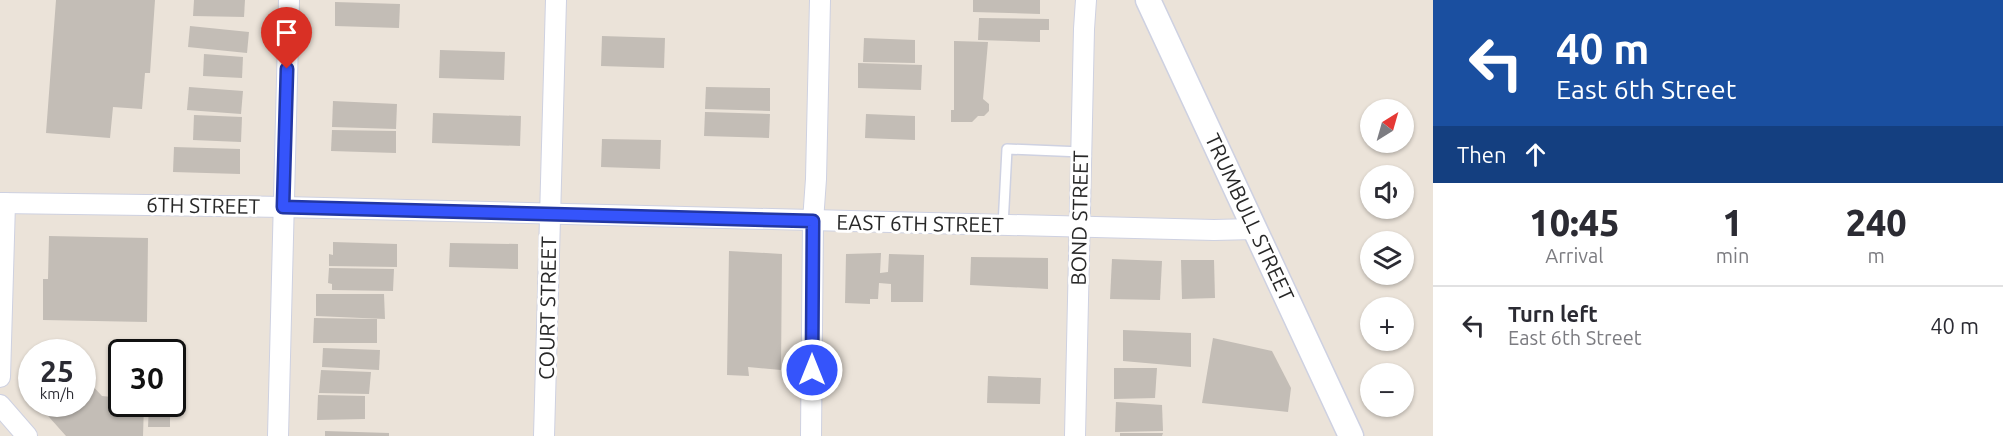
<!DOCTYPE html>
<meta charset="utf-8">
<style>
:root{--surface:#fff;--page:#f7f7f7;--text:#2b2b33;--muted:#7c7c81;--line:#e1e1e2}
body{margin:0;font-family:Ubuntu,sans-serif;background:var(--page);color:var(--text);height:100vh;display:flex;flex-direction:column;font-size:22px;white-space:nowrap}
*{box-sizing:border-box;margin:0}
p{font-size:20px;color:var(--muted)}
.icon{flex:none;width:33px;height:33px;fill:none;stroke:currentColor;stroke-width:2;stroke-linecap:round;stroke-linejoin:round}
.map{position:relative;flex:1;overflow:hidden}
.drawer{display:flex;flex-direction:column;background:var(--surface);width:570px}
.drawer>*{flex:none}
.top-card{background:#1a4fa0;color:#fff;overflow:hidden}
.needle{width:39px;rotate:37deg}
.buttons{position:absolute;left:1360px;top:99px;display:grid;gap:12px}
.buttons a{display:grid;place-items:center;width:54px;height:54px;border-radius:50%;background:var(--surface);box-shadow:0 2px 4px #0004;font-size:30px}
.speed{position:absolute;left:18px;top:339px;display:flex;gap:12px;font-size:30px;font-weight:700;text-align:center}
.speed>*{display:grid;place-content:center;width:78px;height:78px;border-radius:50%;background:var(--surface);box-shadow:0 2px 4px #0004;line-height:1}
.speed small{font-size:15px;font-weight:400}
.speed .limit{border:3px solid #111;border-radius:9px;background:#fff;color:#111}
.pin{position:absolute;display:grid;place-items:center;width:51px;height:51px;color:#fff;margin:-62px -26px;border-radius:50% 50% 50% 0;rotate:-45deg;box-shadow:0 0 6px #0007}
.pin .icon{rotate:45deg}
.me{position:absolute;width:66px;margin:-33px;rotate:0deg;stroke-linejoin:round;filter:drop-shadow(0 0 4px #0008)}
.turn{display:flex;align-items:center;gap:21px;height:126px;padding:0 24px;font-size:27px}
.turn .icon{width:78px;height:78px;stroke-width:2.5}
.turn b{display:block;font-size:42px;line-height:51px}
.then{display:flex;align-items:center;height:57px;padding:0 24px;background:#0003;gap:12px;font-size:22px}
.eta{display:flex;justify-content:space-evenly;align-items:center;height:102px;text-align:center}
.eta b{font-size:36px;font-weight:800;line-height:42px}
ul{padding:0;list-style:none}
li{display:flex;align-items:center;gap:18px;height:78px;padding:0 24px;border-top:2px solid var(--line)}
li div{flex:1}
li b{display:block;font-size:22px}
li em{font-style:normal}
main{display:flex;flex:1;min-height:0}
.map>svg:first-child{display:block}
.building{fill:#c3bdb6}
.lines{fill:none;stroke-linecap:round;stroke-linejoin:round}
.service-casing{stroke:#ced1e1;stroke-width:12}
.minor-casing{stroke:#ced1e1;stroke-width:22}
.tertiary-casing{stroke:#ced1e1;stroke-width:27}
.service{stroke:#fff;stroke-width:9}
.minor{stroke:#fff;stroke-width:20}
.tertiary{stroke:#fff;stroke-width:24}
.route-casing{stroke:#2237a3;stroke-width:15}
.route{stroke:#3554fb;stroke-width:10}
.labels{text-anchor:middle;stroke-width:6;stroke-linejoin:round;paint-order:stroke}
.street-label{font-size:21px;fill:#282828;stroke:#fff}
</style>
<main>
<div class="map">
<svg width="1433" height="436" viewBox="0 0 1433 436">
<rect width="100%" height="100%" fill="#ebe3d9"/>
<g class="building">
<polygon points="56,0 155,0 150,73 145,73 142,109 113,107 110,138 46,133"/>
<polygon points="194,0 245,0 244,17 193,16"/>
<polygon points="973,0 1040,0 1040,14 973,12"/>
<polygon points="335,2 400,4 399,28 335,26"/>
<polygon points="979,18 1049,19 1049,30 1040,30 1040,42 978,40"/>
<polygon points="190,26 249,32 247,53 188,47"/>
<polygon points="602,36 665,38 664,68 601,66"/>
<polygon points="864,38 915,40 915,63 863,62"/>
<polygon points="954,41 988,42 983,99 989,104 989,111 984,116 978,116 972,122 951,122 951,110 954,110"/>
<polygon points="440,50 505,52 504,80 439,78"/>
<polygon points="204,54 243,57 242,78 203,76"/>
<polygon points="858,63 922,65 921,90 858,88"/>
<polygon points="189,87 243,91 241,114 187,110"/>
<polygon points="706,87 770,88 770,111 705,109"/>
<polygon points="333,101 397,104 396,129 332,127"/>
<polygon points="705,112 770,114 769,138 704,136"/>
<polygon points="433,113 521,116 520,146 432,143"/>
<polygon points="866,114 915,116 915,140 865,138"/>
<polygon points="194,115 242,117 241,142 193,140"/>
<polygon points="332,130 396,131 396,153 331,151"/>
<polygon points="602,139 661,140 660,169 601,167"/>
<polygon points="174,147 240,149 240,174 173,172"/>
<polygon points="49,236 148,238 147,322 43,320 43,279 48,279"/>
<polygon points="333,242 397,244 397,267 329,266 329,254 333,255"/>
<polygon points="450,243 518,244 518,269 449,267"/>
<polygon points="729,251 782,254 781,370 748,367 749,376 727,375"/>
<polygon points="881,253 880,273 888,272 889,254 924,255 923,302 891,302 891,284 879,283 878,299 870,299 870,304 845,303 846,254"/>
<polygon points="971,257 1048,258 1048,289 970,285"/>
<polygon points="1112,259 1162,261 1160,300 1110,299"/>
<polygon points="1181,260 1214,260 1215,298 1182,299"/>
<polygon points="329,268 394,269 393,291 332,290 332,284 328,283"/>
<polygon points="316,294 384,294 385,319 316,316"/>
<polygon points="314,318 377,319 377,343 313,343"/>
<polygon points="1123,330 1191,333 1191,367 1123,361"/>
<polygon points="1213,338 1272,351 1291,388 1288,412 1202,403"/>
<polygon points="323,348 380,350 379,370 322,367"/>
<polygon points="1114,368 1157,368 1155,398 1114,399"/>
<polygon points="321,370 371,372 369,394 319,393"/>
<polygon points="988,376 1041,378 1040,404 987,403"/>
<polygon points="82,380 87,380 102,396 122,398 122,404 144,404 143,436 66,436 41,408 42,404 82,404"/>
<polygon points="318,395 365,396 365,419 317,420"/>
<polygon points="1116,402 1162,405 1163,431 1115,432"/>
<polygon points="149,405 170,405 170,427 148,427"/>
<polygon points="325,431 389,433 389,436 325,436"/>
<polygon points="1120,433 1163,433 1162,436 1120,436"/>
</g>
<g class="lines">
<g class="service-casing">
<polyline id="service" points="1003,226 1007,149 1082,152"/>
</g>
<g class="minor-casing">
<g id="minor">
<polyline points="0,203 283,207 1214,230 1254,229"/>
<polyline points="0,377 5,203"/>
<polyline points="0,405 27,436"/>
<polyline points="278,436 289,0"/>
<polyline points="544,436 556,0"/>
<polyline points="811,436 813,221 816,179 820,0"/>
<polyline points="1075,436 1084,29 1086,0"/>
</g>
</g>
<g class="tertiary-casing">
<g id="tertiary">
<path id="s1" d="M1148,0L1351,436"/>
</g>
</g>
<use href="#service" class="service"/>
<use href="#minor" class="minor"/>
<use href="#tertiary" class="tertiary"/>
</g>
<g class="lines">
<g class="route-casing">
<polyline id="route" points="287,69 283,207 813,221 812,370"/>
</g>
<use href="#route" class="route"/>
</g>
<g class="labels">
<g class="street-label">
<text transform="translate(203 206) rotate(1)" y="7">6TH STREET</text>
<text transform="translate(1080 218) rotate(-89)" y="7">BOND STREET</text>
<text dy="7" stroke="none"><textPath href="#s1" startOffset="240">TRUMBULL STREET</textPath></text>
<text transform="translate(920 224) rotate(1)" y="7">EAST 6TH STREET</text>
<text transform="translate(548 308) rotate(-89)" y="7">COURT STREET</text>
</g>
</g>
</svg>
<div class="buttons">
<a><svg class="needle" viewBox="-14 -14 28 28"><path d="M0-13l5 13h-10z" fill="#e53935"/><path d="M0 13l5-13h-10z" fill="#7c7c81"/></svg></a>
<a><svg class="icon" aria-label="sound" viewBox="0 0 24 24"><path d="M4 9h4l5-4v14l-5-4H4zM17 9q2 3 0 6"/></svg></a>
<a><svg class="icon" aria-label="layers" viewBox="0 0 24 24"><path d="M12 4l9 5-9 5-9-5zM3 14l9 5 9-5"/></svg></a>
<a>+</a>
<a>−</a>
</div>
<div class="speed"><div>25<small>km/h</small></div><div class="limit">30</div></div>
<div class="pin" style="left:287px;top:69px;background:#d93025"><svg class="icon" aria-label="arrive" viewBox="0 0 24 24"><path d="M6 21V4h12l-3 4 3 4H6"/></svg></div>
<svg class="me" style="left:812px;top:370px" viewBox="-20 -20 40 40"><circle r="17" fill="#3554fb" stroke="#fff" stroke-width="3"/><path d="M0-11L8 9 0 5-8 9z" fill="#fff"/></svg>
</div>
<section class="drawer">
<div class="top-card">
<div class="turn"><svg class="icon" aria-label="left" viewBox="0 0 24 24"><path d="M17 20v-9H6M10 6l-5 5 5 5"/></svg><div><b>40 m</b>East 6th Street</div></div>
<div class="then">Then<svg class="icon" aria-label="ahead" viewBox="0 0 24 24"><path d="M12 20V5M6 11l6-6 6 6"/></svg></div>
</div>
<div class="eta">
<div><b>10:45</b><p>Arrival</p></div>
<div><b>1</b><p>min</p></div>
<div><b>240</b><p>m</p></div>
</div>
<ul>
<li><svg class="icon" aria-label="left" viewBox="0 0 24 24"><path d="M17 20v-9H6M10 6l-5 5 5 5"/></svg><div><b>Turn left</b><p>East 6th Street</p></div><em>40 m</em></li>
</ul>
</section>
</main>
